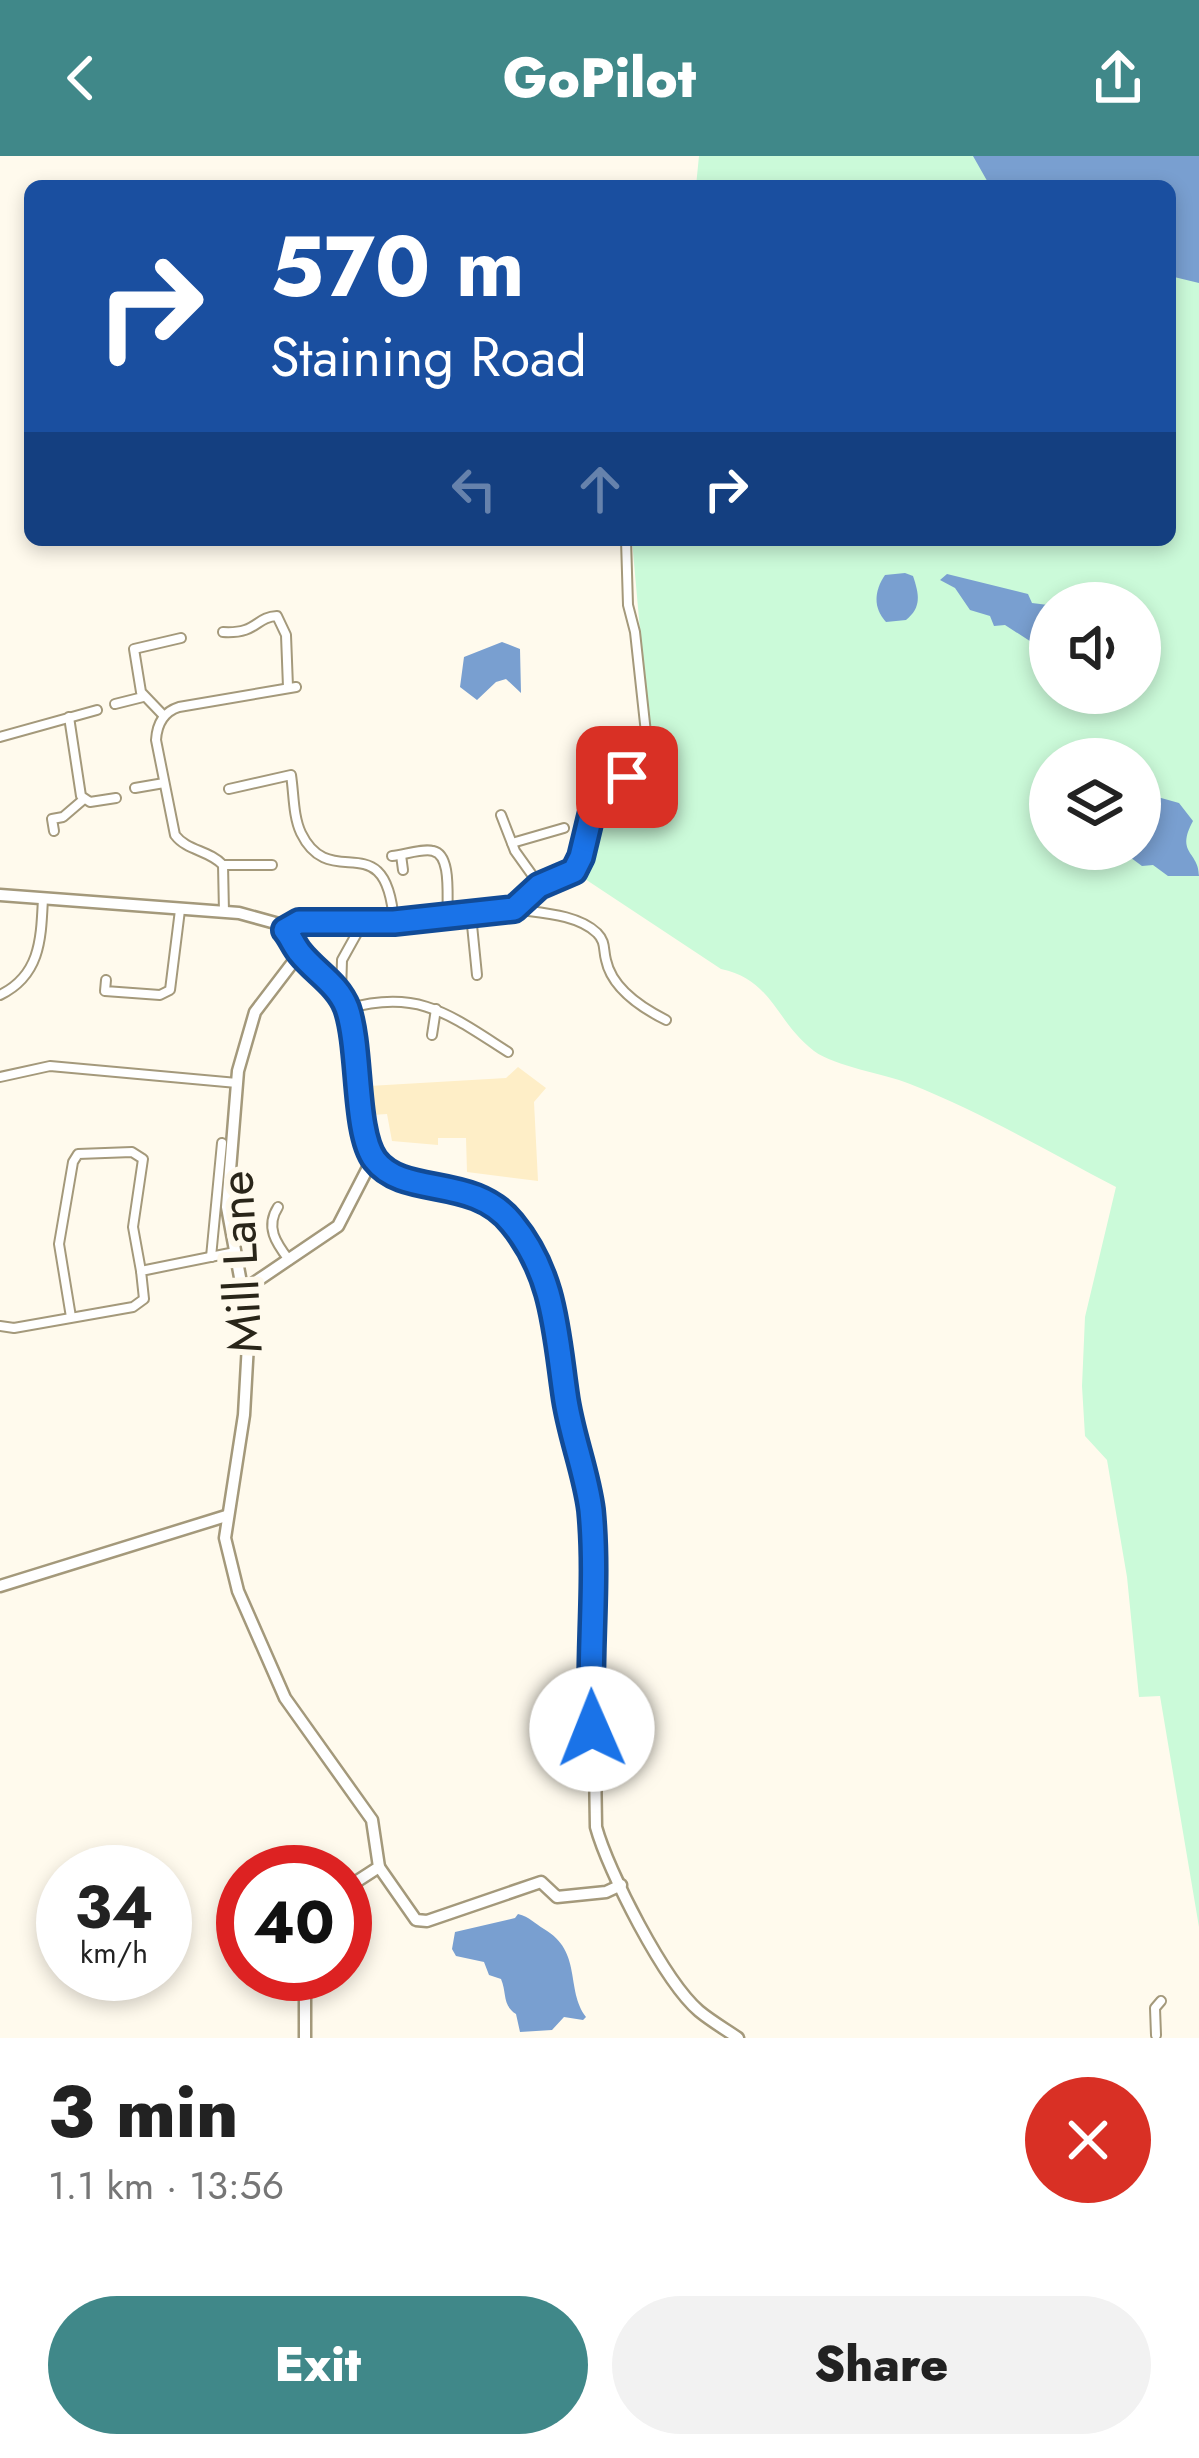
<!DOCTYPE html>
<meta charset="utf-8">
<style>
:root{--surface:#fff;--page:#f2f2f2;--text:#222;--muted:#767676;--accent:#408889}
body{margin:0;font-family:Jost,sans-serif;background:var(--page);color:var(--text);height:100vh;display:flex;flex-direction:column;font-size:45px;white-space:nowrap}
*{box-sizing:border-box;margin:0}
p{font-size:39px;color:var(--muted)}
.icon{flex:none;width:66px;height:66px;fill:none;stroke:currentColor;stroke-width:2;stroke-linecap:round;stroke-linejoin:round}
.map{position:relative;height:1882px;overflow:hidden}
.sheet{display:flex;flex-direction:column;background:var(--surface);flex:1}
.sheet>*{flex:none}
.top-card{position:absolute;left:24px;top:24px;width:1152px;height:366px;border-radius:18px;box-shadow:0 6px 18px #0003;background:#1a4fa0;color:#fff;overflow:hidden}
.buttons{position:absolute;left:1029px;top:426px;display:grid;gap:24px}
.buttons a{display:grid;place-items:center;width:132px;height:132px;border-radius:50%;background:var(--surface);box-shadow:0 6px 18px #0003;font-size:60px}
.speed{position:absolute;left:36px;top:1689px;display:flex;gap:24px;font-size:60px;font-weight:700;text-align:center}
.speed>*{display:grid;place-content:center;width:156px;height:156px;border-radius:50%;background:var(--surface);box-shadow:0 6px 18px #0003;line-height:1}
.speed small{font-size:30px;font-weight:400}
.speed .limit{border:18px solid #d22;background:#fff;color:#111}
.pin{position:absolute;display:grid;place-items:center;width:102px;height:102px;color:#fff;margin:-51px;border-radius:24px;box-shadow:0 6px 18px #0006}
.me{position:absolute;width:132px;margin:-66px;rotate:359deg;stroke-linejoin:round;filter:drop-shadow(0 0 9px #0008)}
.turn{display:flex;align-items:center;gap:42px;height:252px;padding:0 48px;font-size:54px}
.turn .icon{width:156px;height:156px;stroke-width:2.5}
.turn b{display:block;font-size:84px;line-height:102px}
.lanes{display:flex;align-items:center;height:114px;padding:0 48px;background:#0003;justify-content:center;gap:60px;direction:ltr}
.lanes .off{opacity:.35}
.round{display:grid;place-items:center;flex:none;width:126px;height:126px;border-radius:63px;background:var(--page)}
.headline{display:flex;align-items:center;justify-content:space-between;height:204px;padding:0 48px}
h1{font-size:72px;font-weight:800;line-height:90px}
.primary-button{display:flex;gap:24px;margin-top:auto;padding:24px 48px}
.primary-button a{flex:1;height:138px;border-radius:72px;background:var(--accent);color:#fff;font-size:48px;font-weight:800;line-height:138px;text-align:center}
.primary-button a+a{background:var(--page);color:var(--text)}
header{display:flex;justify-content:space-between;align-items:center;height:156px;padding:0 48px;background:var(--accent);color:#fff;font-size:54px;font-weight:800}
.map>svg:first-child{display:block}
.built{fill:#feeec7}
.green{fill:#cbfad9;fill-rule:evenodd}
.water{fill:#799fd0}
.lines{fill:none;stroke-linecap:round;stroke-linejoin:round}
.street-casing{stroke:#a4997b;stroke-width:12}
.secondary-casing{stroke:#a4997b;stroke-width:15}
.street{stroke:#fff;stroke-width:8}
.secondary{stroke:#fff;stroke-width:10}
.route-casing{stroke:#114b97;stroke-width:30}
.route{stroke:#1a73e8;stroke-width:21}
.labels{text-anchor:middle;stroke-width:12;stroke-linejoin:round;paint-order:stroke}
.street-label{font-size:48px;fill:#292519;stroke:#fffaed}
</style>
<header><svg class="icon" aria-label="back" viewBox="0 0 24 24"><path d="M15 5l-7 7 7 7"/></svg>GoPilot<svg class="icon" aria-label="share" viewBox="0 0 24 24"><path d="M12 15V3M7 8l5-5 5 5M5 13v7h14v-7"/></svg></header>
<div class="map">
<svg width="1199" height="1882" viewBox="0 0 1199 1882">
<rect width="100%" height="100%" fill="#fffaed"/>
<polygon class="built" points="518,911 546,932 534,946 538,1025 467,1016 466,982 438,982 438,989 392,985 387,958 372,959 369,930 506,922"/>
<path class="green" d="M699,0H1199V1771L1160,1540L1139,1541L1127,1421L1107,1304L1085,1280L1082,1230L1085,1161L1116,1031C1049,996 981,956 910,928C883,917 836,911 814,895C775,865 773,824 721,813L582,721L594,662L591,633L610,624L649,576L632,384H1170V30H696ZM1050,447H1140V537H1050ZM1050,603H1140V693H1050Z"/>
<g class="water">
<polygon points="973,0 1199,0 1199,127 1170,120 1170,30 990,30"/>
<path d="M905,417L913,420C919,438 922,451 906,464L886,466C873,452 874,435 885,419Z"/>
<polygon points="947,418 1028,438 1032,447 1048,449 1050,485 1036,489 1005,469 994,470 990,460 970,454 955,432 940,424"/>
<polygon points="502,486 520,493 521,537 506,523 496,526 477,544 460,531 464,501"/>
<path d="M1154,640L1179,647L1193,665C1175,698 1199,695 1199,720H1168L1153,709L1142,710L1119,693H1140V645Z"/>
<path d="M518,1758C530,1761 534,1767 544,1773C583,1796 565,1833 586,1861L583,1864L564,1861L552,1874L520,1876L516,1858C502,1849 507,1837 501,1823L489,1819L484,1806L456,1800L452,1793L455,1776L515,1762Z"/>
</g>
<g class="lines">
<g class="street-casing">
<g id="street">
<path d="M223,476C258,478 255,461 277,460L286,479L288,531"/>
<polyline points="115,548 143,541"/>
<polyline points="164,560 141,536 134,493 181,482"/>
<polyline points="69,561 81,640 90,646 116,642"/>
<polyline points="0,581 97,554"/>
<polyline points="135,632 164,627"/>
<path d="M229,633L291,619C294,638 293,660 301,677C331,739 386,665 394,766"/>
<polyline points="501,659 515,695 540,730"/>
<polyline points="54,675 52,663 63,661 84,643"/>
<polyline points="512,687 564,672"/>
<polyline points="401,699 403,714"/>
<path d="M392,700C404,699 423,692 433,695C453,699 446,746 448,761"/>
<path d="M223,709C209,694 187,695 175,679L156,584C157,568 163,556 179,551L296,531"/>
<path d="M514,753C540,757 577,758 597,777C606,786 603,793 606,804C612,833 642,852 666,864"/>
<polyline points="224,756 223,709 272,709"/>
<polyline points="471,759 477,819"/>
<polyline points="285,774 299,766 394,766 497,756 514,753 540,730 574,715 581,701 594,647 627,621 647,586 635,476 628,449 626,384"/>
<polyline points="106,824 105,835 160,839 170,834 180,754"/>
<polyline points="341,837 342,804 362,768"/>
<path d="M0,839C41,819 41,782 43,742"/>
<path d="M347,853C418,832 450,859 508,896"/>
<polyline points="432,879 436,853"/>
<polyline points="0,921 50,910 237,927"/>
<path d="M278,1051C265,1071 276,1087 289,1104"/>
<polyline points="211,1101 222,987"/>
<polyline points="71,1161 59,1088 73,1006 78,998 132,996 143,1003 133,1071 141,1115"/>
<polyline points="0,1170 14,1172 133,1151 144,1143 141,1115 235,1096"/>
<polyline points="1156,1879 1155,1852 1161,1845"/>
</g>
</g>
<g class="secondary-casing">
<g id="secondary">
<path d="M0,739L239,757L279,768L336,834L347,853L357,895L365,974L373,1002L404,1022L482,1042L510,1064L528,1088L551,1137L565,1244L591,1355L596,1671C608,1715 664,1825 699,1855C711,1865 725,1873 738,1882"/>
<polyline points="300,797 255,856 238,915 227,1051 249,1170 244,1259 225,1382 238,1435 285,1542 372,1664 379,1711 345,1733"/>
<polyline points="245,1133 338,1070 373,1002"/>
<polyline points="0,1430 226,1360"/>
<polyline points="379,1711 416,1764 427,1765 541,1726 557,1741 606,1736 621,1729"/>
<polyline points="305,1882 305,1818"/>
</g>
</g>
<use href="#street" class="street"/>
<use href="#secondary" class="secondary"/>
</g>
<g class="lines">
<g class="route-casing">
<path id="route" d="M592,1573C588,1500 598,1427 591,1354C586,1315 570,1277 565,1238C556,1175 554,1118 512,1067C473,1018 404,1042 375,1004C354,977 361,892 347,852C338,828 315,816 300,797C294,790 291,781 285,774L299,766H394L514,753L539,730L574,715L581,701L594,647L627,621"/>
</g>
<use href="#route" class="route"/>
</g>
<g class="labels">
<g class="street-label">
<text transform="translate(240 1106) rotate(-93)" y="17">Mill Lane</text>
</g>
</g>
</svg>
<div class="buttons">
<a><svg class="icon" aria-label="sound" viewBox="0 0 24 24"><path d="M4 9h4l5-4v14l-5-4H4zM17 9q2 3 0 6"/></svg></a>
<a><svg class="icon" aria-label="layers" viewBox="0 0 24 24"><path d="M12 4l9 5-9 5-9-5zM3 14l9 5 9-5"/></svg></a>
</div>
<div class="speed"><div>34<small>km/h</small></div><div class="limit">40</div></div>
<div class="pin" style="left:627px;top:621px;background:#d93025"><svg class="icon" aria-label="arrive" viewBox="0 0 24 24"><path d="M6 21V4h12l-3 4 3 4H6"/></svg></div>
<svg class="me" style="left:592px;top:1573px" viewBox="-20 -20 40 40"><circle r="19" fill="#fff"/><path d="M0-13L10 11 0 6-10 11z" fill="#1a73e8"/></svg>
<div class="top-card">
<div class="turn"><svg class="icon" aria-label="right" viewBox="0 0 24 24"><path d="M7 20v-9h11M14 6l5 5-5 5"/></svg><div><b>570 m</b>Staining Road</div></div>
<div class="lanes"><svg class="icon off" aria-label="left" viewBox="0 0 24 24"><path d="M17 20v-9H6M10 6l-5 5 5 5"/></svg><svg class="icon off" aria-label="ahead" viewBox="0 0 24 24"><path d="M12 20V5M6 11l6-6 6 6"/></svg><svg class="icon" aria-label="right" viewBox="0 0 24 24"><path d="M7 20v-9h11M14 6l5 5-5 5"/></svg></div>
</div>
</div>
<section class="sheet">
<div class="headline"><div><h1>3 min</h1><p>1.1 km · 13:56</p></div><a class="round" style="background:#d93025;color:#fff"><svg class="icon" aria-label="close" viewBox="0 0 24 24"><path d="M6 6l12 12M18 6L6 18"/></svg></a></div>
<div class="primary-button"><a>Exit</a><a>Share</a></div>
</section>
